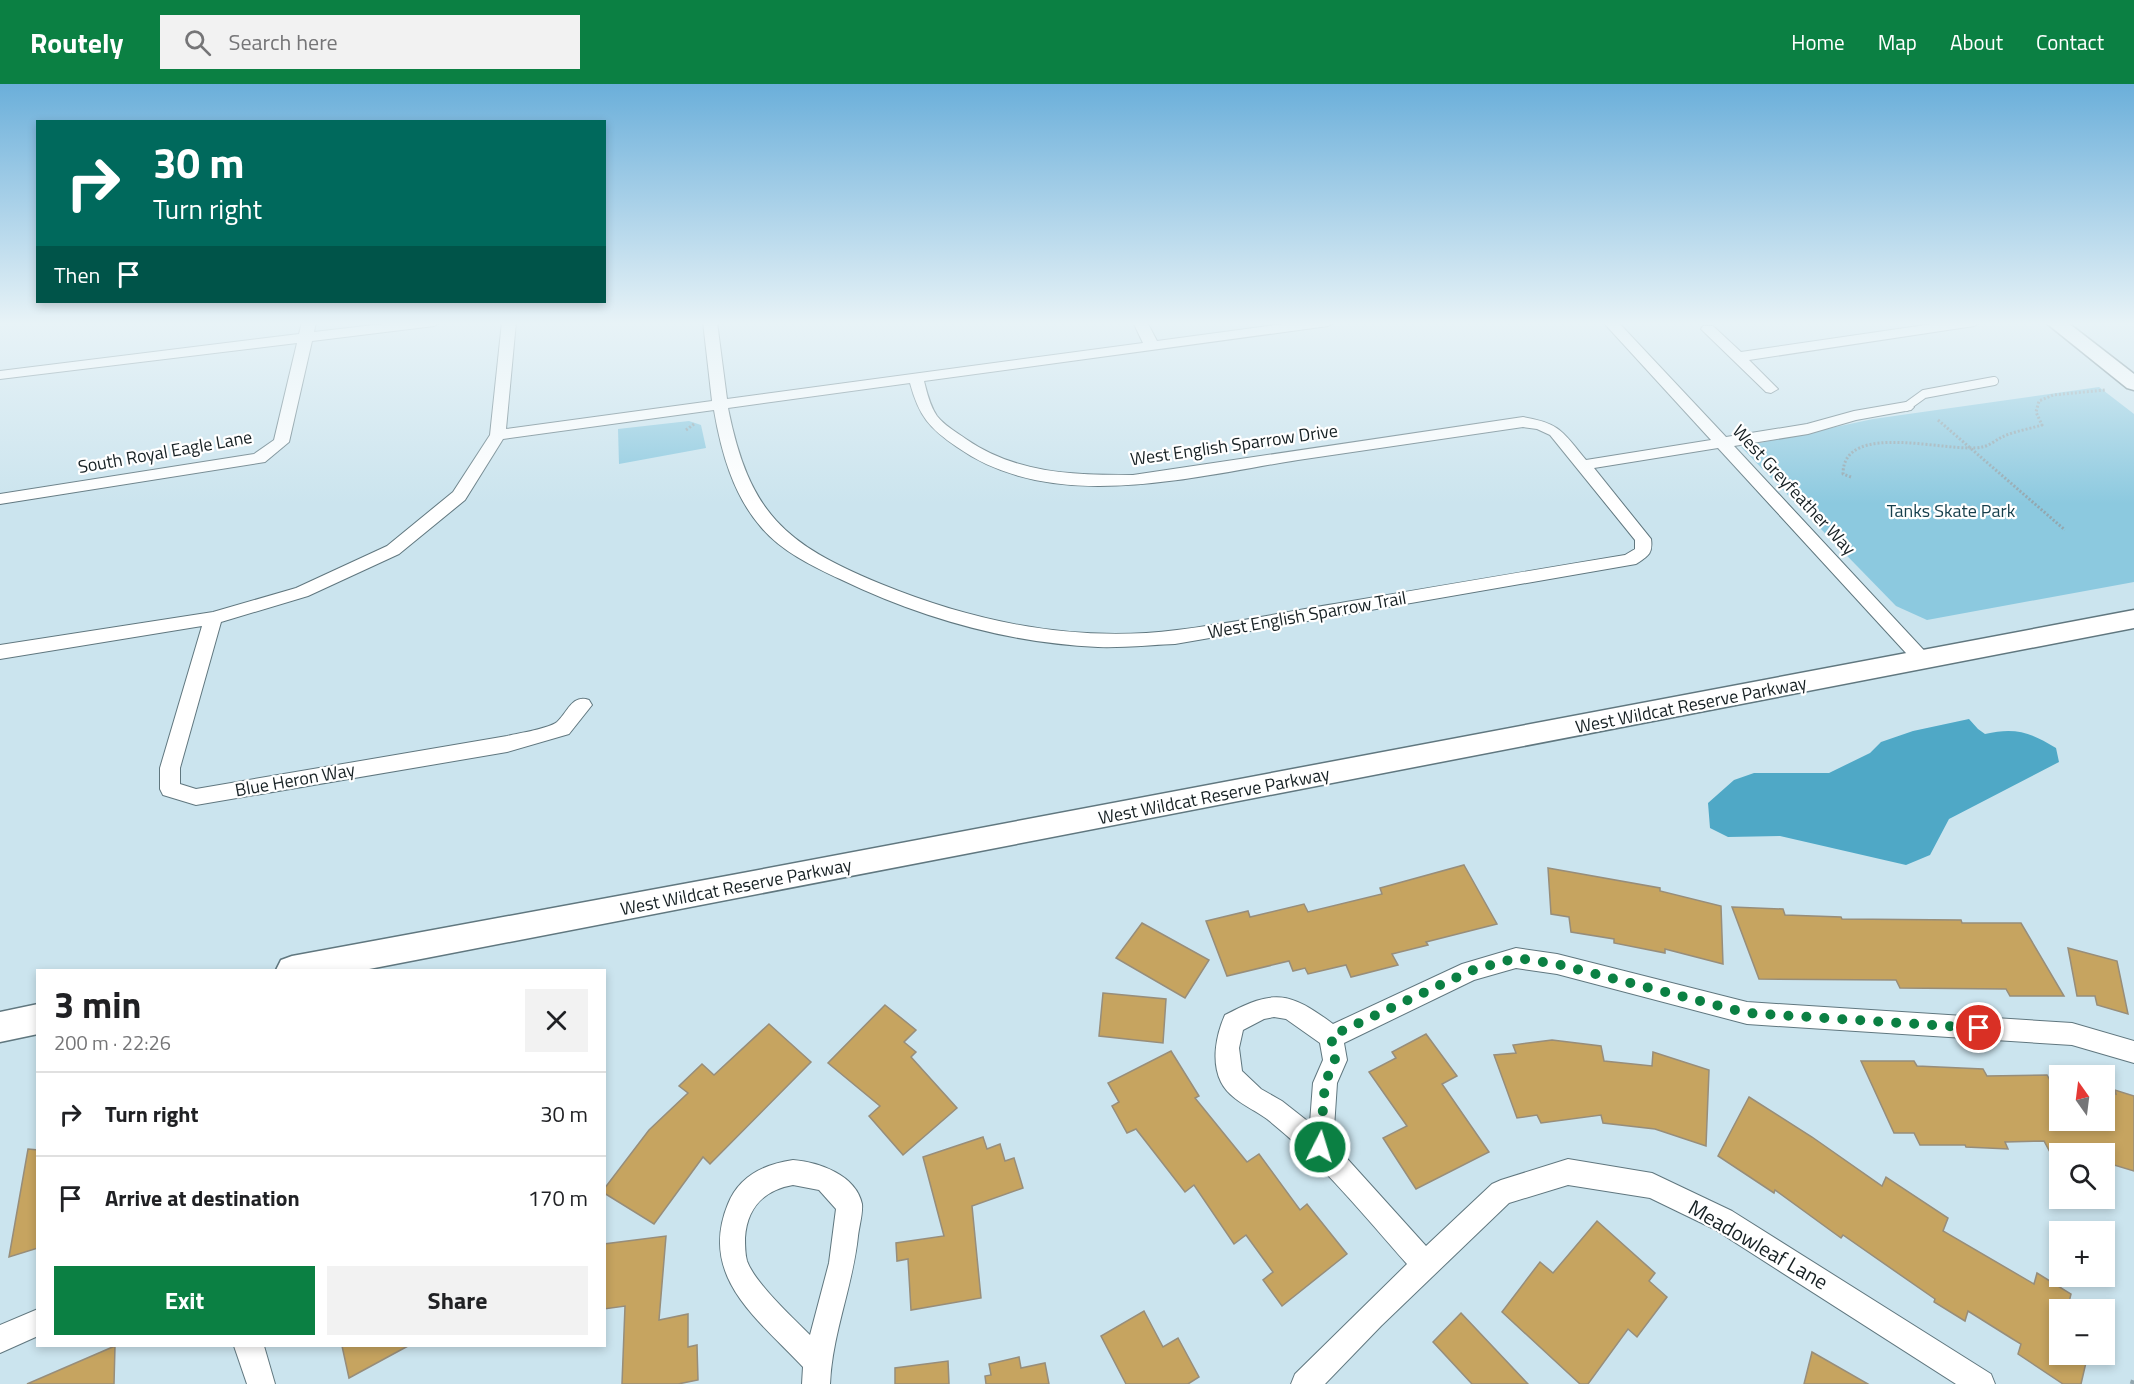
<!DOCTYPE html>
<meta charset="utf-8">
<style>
:root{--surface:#fff;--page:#f2f2f2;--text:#202124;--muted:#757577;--line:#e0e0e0;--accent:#0b8043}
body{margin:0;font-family:"Titillium Web",sans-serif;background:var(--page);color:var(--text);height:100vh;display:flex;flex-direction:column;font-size:22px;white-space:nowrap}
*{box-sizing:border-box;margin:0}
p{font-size:20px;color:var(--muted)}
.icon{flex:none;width:33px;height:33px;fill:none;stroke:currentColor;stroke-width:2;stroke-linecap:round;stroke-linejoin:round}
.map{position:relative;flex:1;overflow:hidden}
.panel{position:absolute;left:36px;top:885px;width:570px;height:378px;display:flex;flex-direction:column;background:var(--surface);border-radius:0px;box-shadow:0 3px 9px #0003}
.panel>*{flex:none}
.banner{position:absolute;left:36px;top:36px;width:570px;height:183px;border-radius:0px;box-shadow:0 3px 9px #0003;background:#00695c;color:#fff;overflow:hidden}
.needle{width:39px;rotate:346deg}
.fabs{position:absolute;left:2049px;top:981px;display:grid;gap:12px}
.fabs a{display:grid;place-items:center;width:66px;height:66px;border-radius:0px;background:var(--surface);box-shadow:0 3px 9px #0003;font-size:30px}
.pin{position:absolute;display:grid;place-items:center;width:51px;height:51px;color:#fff;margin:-26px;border:3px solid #fff;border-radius:50%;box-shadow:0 2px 6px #0007}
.me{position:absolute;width:66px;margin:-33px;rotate:5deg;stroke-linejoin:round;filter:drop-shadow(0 0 4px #0008)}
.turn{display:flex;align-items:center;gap:21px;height:126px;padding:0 18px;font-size:27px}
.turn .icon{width:78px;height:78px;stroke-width:2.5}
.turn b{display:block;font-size:42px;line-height:51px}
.then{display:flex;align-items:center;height:57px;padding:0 18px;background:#0003;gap:12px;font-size:22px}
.round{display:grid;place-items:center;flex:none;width:63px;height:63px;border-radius:0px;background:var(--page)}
.headline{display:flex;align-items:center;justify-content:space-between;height:102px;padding:0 18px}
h1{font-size:36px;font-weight:700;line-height:45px}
.primary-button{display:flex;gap:12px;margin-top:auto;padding:12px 18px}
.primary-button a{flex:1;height:69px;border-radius:0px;background:var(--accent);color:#fff;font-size:24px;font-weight:700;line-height:69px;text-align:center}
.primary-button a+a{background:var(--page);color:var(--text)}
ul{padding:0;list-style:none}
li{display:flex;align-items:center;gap:18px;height:84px;padding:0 18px;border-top:2px solid var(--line)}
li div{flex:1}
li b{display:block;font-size:22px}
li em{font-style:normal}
header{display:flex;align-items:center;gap:36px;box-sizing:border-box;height:84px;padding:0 30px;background:var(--accent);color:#fff}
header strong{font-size:28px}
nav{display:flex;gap:33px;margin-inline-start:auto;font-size:21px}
.search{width:420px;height:54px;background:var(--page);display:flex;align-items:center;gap:15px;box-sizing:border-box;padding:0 21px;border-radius:0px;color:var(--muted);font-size:22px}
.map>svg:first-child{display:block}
.green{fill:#8cc9df}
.water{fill:#4fa8c6}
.building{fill:#c6a460;stroke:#978d7a;stroke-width:1.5}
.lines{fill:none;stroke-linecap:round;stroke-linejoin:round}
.service-casing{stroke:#60777f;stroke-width:10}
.minor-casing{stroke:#60777f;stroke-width:2}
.secondary-casing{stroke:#60777f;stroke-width:3}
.path-far1{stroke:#93a7af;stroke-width:3;stroke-dasharray:2 2;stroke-linecap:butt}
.path{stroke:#93a7af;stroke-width:4.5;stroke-dasharray:4 4;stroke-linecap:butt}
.service{stroke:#fff;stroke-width:8}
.minor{fill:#fff;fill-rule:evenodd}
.secondary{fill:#fff;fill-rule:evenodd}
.route{stroke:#0b8043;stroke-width:10;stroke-dasharray:0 18}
.labels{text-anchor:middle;stroke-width:4.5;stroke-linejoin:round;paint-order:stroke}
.street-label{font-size:18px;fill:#162023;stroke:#fff}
.park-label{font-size:18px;fill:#163f4c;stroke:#fff}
.near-street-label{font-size:21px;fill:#162023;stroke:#fff}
</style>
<header>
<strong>Routely</strong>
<div class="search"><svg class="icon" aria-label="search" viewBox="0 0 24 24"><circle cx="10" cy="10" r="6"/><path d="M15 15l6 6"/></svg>Search here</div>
<nav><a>Home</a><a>Map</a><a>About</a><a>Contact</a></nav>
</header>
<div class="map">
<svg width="2134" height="1300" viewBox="0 0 2134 1300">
<rect width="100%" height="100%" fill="#cbe4ee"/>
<g class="green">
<polygon points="2099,303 2134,330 2134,498 1927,536 1896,522 1741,363 1873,335"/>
<polygon points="689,337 701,341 706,364 619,380 618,345"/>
</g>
<path class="water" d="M1969,635L1978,645L1985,650C2015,643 2030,648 2056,664L2059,678L1949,735L1930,771L1906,781L1780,752L1728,753L1710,744L1708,719L1734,696L1754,689H1829L1870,669L1881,658L1913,647Z"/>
<g class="building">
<polygon points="1464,781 1497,840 1426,858 1428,861 1392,870 1398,881 1351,893 1346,881 1308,890 1305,884 1293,887 1289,877 1227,892 1206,837 1248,827 1250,833 1304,820 1308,828 1382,810 1380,804"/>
<polygon points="1548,784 1660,804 1660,807 1721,822 1723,880 1665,865 1665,869 1614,859 1614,855 1571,848 1569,833 1551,830"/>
<polygon points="1732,823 1783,825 1785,831 1841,833 1842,835 1961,836 1962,839 2021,839 2064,912 2010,912 2006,905 1900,904 1896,896 1759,895"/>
<polygon points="1142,839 1209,876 1185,914 1116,874"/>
<polygon points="2068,864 2117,877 2128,930 2097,921 2095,912 2077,912"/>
<polygon points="1103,909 1166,915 1163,959 1099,952"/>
<polygon points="885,921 916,946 904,958 916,968 911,973 957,1024 903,1071 869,1032 880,1022 828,979"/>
<polygon points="769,940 811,978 710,1080 703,1073 654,1140 604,1109 604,1105 649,1046 688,1009 679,1002 702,980 714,991"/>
<polygon points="1426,950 1457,992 1442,1000 1489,1068 1416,1105 1383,1054 1407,1042 1369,988 1396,974 1392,968"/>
<polygon points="1552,956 1601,962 1604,977 1652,982 1653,968 1709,986 1706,1062 1655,1045 1603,1039 1601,1031 1541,1039 1537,1031 1517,1034 1494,971 1516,969 1513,961"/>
<polygon points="1171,967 1199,1012 1195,1014 1247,1078 1259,1070 1300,1126 1307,1120 1347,1170 1282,1222 1263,1196 1273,1188 1246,1151 1234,1160 1194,1101 1185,1108 1136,1045 1127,1049 1112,1022 1119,1018 1108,999"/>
<polygon points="1861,977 1914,977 1917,982 1983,985 1987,992 2047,991 2060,1014 2060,1036 2104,1036 2104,1006 2116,1010 2115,1006 2134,1012 2134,1087 2104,1078 2104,1070 2051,1070 2044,1057 2005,1058 2008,1065 1966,1063 1965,1061 1920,1061 1914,1049 1894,1049"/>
<polygon points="1749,1013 1812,1053 1882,1102 1886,1093 1948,1134 1943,1147 2034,1200 2037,1189 2071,1210 2067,1226 2060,1226 2060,1270 2088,1270 2081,1300 2063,1300 2018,1270 2021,1260 2011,1254 1968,1227 1965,1237 1934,1218 1935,1215 1843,1151 1841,1154 1775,1106 1774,1109 1718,1072"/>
<polygon points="983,1053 987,1065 1000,1060 1005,1077 1014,1074 1023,1104 972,1122 981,1214 911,1226 908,1175 897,1177 896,1159 944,1152 923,1073"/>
<polygon points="28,1065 38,1066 38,1164 9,1173"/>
<polygon points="1597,1137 1655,1189 1649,1197 1667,1213 1637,1253 1628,1245 1588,1300 1580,1300 1502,1228 1540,1178 1553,1189"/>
<polygon points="666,1152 659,1236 688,1230 688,1263 697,1261 698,1296 678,1300 622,1300 625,1222 604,1225 604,1160"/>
<polygon points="1144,1227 1163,1263 1178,1254 1199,1293 1188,1300 1126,1300 1101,1252"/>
<polygon points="1461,1229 1528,1300 1472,1300 1433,1258"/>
<polygon points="115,1262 114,1300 27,1300"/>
<polygon points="342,1262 408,1262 349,1294"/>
<polygon points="1812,1268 1868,1300 1804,1300"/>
<polygon points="1019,1273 1021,1284 1045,1279 1049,1300 986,1300 985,1292 991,1291 989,1280"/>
<polygon points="948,1277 949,1300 895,1300 895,1284"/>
</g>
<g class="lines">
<g class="service-casing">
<polyline id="service" points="1906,323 1924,310 1994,297"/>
</g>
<g class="minor-casing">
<g id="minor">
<polygon points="302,238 316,238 314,248 400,238 441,238 434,242 312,257 289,358 265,378 0,420 0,410 254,370 274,356 297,259 0,295 0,287 299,250"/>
<path d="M502,238H516L506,345L712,317L703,238H717L727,315L1143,259L1133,238H1147L1157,257L1298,238H1335L1328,242L924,297C927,309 930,322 937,332C944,341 956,348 966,355C1017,390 1073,391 1133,391L1523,333C1560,339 1563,348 1586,376L1711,356L1603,238H1618L1726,353L1807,340L1854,327L1906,318L1911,320L1914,323L1911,326L1856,336L1808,350L1734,362L1933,576L1931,581L1924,583L1917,581L1718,364L1594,384L1651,455C1653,470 1648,472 1636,480L1175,560C1149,561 1124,564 1098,563C1008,559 921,534 840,495C812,482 781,467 761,443C733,411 721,367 714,326L503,355L465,416L399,470L308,512L221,538L180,684V700L196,705L507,652C519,649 548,645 557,638C568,628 572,610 589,616L592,621L569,650L507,668L196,721L163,711L160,705V684L202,542L0,575V561L213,528L296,504L387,462L453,408L490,351ZM910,299C919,332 929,344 957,363C1053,431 1190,393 1298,376C1373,365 1448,354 1523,343L1537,345L1550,351L1635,456V465L1625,471C1532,486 1439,502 1346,518C1290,527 1234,539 1177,546C1076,559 974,538 881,500C784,460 749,429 728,324Z"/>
<polygon points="1946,238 1981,238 1974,242 1749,276 1778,305 1771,309 1766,308 1701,245 1703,242 1713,242 1741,268"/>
<path d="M1516,864L1557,870L1747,918L2072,939L2134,957V979L2072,961L1747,940L1557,890L1516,884L1474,896L1344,959L1347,976L1337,999L1333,1059L1426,1162L1492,1100L1501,1096L1568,1075L1652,1089L1732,1127L1991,1290L1995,1300H1956L1714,1145L1650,1114L1568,1101L1509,1119L1381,1242L1325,1300H1291L1295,1290L1407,1180C1362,1129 1320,1077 1267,1035C1252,1024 1230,1016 1221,998C1211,978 1216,951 1225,931C1274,905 1289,907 1333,940L1462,880ZM1274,933L1286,935L1320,959L1323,976L1313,999L1310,1039L1282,1017L1261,1005L1242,987L1239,964L1243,946L1264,935Z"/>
<path d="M793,1076C819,1078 856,1091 862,1120C863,1129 859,1143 858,1152C853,1202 832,1250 830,1300H802L803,1283C758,1235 698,1193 728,1120C739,1092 765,1080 793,1076ZM793,1101L819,1106L836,1125L829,1179L810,1251C793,1234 755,1199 747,1177C745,1170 745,1161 745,1154C747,1124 764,1106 793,1101Z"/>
<polygon points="38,1225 38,1252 0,1269 0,1241"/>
<polygon points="234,1262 264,1262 275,1300 247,1300"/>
</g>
</g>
<g class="secondary-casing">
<g id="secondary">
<polygon points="2045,238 2067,238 2134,290 2134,306 2127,304"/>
<polygon points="2134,526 2134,544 364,886 276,886 281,876 292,872 732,791"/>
<polygon points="38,920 38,950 0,958 0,928"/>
</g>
</g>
<g class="path-far1">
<polyline points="1938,336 2065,446"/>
<polyline points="686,346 694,340"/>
<path d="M1851,393L1843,390C1843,335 1950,370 1982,363C1989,362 1996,356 2002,353C2015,347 2029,345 2042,341L2036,328L2039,317L2053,311L2105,306"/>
</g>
<polyline class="path" points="2132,1300 2134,1293"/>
<use href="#service" class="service"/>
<use href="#minor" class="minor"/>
<use href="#secondary" class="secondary"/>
</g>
<linearGradient id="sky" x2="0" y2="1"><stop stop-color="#6bafda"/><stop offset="0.57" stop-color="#e8f3f7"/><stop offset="1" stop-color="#e8f3f7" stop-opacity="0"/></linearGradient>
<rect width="2134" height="420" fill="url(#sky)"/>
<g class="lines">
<polyline class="route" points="1320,1063 1325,999 1335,976 1331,952 1470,887 1516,874 1557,880 1747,929 1979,944"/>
</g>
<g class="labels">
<g class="street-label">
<text transform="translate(1234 361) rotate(-8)" y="6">West English Sparrow Drive</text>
<text transform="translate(165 368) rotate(-10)" y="6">South Royal Eagle Lane</text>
<text transform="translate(1794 406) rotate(47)" y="6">West Greyfeather Way</text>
<text transform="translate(1307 531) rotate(-10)" y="6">West English Sparrow Trail</text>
<text transform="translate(1691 621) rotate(-11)" y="6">West Wildcat Reserve Parkway</text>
<text transform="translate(295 696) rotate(-10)" y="6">Blue Heron Way</text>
<text transform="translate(1214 712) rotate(-11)" y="6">West Wildcat Reserve Parkway</text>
<text transform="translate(736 803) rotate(-11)" y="6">West Wildcat Reserve Parkway</text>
</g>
<g class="park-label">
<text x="1951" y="433">Tanks Skate Park</text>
</g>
<g class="near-street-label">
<text transform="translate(1758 1161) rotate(30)" y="7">Meadowleaf Lane</text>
</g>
</g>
</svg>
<div class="fabs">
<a><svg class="needle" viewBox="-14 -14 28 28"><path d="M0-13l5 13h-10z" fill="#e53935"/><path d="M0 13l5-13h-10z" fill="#757577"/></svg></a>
<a><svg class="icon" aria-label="search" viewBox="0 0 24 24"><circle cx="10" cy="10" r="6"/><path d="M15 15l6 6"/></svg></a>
<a>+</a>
<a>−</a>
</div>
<div class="pin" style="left:1979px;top:944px;background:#d93025"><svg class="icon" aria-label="arrive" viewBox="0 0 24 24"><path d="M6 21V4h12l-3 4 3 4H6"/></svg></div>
<svg class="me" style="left:1320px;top:1063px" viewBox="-20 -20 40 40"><circle r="17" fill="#0b8043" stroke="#fff" stroke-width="3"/><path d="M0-11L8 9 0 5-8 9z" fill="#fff"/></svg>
<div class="banner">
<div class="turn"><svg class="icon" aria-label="right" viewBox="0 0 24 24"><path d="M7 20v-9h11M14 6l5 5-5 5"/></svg><div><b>30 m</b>Turn right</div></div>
<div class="then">Then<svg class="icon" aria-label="arrive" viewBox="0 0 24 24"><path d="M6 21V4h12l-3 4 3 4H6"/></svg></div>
</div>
<section class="panel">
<div class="headline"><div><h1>3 min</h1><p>200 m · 22:26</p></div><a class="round"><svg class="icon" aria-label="close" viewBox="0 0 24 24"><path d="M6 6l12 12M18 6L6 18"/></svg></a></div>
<ul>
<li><svg class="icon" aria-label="right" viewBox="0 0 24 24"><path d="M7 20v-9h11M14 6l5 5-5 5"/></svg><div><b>Turn right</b></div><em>30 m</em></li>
<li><svg class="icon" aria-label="arrive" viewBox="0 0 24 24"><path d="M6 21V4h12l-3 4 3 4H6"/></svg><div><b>Arrive at destination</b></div><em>170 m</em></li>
</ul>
<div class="primary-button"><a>Exit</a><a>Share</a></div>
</section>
</div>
